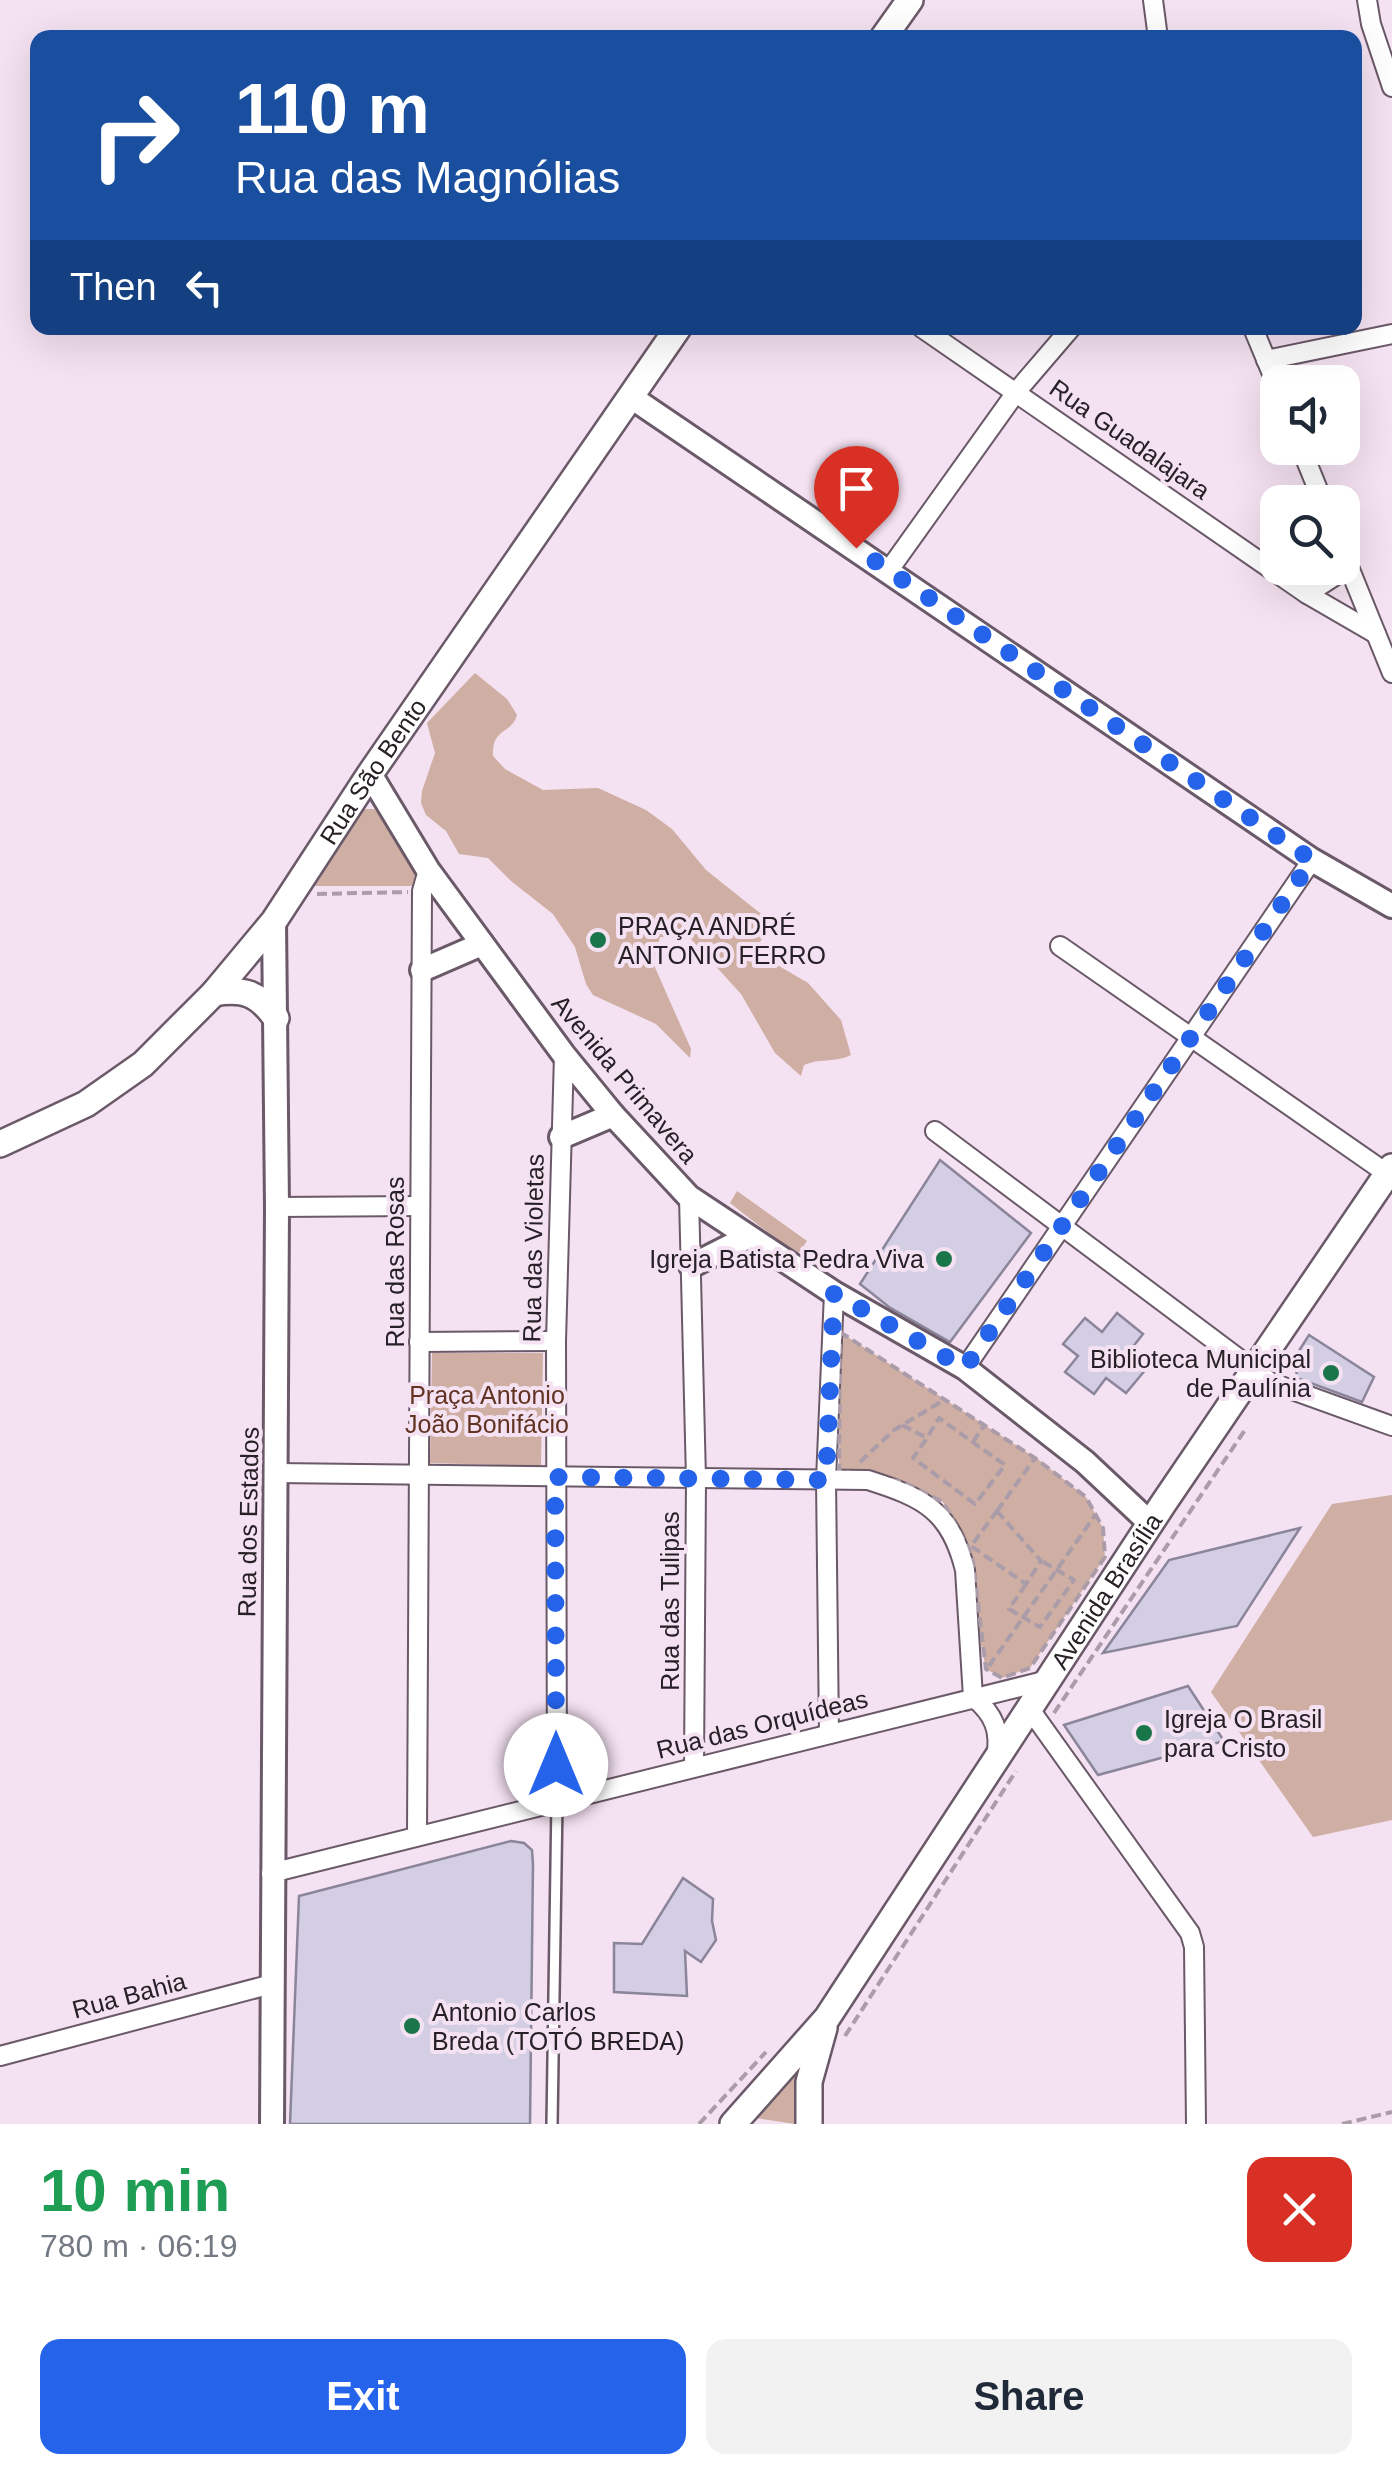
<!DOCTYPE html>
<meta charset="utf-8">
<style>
:root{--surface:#fff;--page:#f2f2f3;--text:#1f2937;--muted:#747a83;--accent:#2563eb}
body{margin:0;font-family:Helvetica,sans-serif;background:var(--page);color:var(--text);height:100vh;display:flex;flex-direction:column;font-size:38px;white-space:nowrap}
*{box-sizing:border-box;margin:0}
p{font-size:32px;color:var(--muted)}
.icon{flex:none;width:55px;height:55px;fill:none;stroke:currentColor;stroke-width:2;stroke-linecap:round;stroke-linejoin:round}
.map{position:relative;height:2124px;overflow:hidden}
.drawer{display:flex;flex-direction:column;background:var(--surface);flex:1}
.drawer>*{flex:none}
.top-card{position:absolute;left:30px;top:30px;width:1332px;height:305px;border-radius:20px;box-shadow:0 10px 40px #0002;background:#1a4fa0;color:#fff;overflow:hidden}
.tools{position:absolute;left:1260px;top:365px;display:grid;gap:20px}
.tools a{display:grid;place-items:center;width:100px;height:100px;border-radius:20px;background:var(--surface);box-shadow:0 10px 40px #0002;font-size:50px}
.pin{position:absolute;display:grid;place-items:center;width:85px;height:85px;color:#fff;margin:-102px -42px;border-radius:50% 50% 50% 0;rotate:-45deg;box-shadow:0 0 10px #0007}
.pin .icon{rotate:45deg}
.me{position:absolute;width:110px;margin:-55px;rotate:0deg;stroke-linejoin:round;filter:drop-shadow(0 0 8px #0008)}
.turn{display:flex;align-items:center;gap:35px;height:210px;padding:0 40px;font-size:45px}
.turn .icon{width:130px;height:130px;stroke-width:2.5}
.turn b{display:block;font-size:70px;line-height:85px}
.then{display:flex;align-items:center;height:95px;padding:0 40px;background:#0003;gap:20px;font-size:38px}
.round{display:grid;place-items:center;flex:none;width:105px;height:105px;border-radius:20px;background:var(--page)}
.headline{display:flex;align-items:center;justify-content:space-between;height:170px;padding:0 40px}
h1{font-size:60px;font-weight:700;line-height:75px;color:#1e9e55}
.button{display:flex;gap:20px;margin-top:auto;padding:20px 40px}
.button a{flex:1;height:115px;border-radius:20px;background:var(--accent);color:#fff;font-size:40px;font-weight:700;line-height:115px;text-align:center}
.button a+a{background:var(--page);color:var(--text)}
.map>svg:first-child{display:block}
.green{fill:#cfaea3}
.building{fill:#d3cee4;stroke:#8a859a;stroke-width:2.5}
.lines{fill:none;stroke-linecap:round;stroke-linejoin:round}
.service-casing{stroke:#6a5968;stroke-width:14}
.minor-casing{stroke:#6a5968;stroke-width:22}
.tertiary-casing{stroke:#6a5968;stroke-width:28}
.secondary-casing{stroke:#6a5968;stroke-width:30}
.path{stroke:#aa9ca8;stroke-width:4;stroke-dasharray:10 5;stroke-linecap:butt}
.service{stroke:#fff;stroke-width:9}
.minor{stroke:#fff;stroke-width:18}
.tertiary{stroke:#fff;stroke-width:22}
.secondary{stroke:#fff;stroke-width:25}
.route{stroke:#2563eb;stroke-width:18;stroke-dasharray:0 32.4}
.poi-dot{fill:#1b754a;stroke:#f4e1f1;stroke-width:4}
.labels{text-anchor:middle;stroke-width:8;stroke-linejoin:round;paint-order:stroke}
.street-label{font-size:25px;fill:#272026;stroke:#f4e1f1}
.poi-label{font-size:25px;fill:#272026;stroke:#f4e1f1;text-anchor:start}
.park-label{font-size:25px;fill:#623322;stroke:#f4e1f1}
</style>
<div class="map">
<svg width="1392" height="2124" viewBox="0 0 1392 2124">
<rect width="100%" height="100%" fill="#f4e1f1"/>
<g class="green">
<path d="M475,673L507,699L517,715C511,735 492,727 493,756L505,769L543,790L598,788L646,810L672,829L706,870L765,917L766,931L749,962L767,959L808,983L841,1020L851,1055C835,1063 819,1058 804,1065L801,1076L775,1053L741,994L691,939L660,937L653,963L691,1049L690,1058L656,1024L593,995L586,984L575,947L553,914L511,881L488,858L459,854L446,831L426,815L421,803L422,791L435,753L427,723Z"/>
<path d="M364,809H374C393,828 416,859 416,886H311L356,814Z"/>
<polygon points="737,1191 807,1241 797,1255 730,1203"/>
<polygon points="840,1332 1039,1460 1086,1497 1103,1528 1105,1557 1030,1668 1002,1678 986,1669 978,1630 972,1555 943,1502 903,1482 839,1471"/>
<polygon points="432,1353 543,1353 541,1466 430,1463"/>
<polygon points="1392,1495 1392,1820 1313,1837 1211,1692 1332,1504"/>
<polygon points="798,2070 795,2124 756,2118"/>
</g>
<g class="building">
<polygon points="940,1160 1031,1233 950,1342 889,1307 860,1284"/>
<polygon points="1117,1313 1143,1334 1128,1353 1147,1368 1126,1393 1106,1378 1094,1394 1065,1372 1078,1356 1063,1344 1085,1318 1102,1332"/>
<polygon points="1309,1335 1374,1377 1362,1402 1297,1378 1295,1357"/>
<polygon points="1300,1528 1237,1626 1103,1653 1169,1560"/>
<polygon points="1188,1686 1224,1741 1098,1775 1064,1725"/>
<polygon points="511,1841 524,1843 532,1850 533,1864 530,2124 290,2124 299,1896"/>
<polygon points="683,1878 713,1899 712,1921 716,1940 701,1962 685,1951 687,1996 614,1992 614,1943 642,1944"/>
</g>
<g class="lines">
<g class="service-casing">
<polyline id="service" points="552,2124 557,1801"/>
</g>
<g class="minor-casing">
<g id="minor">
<polyline points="1153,0 1158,38"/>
<polyline points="1367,0 1371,24 1392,87"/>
<polyline points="922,328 1307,594 1376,634"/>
<polyline points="1253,328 1278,388"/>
<polyline points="1266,360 1392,334"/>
<polyline points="1301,448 1323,502"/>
<polyline points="1342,550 1392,673"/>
<polyline points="889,570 1017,391 1071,328"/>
<polyline points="1307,594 1349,567"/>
<polyline points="1060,946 1392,1177"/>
<polyline points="935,1131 1270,1382 1392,1426"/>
<polyline points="689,1197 696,1479 694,1766"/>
<polyline points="277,1207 420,1206"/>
<polyline points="419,1342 556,1341"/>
<polyline points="965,1368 1312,860"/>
<path d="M276,1473L868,1480C924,1498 950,1510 965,1570L973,1697"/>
<path d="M973,1697C994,1714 1001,1731 996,1757"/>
<polyline points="1029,1708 1190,1933 1194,1947 1196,2124"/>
<polyline points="829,1734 826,1480 834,1293"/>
<polyline points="557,1801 556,1341 564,1055"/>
<polyline points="417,1834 422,891 428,870"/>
<polyline points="271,1873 1048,1680"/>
<polyline points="0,2056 272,1984"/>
</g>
</g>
<g class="tertiary-casing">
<g id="tertiary">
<polyline points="631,397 1312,860 1392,906"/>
<polyline points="370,774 428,870 564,1055 613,1115 689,1197 834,1293 965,1368 1085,1462 1150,1523"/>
<polyline points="422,970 482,944"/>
<polyline points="561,1137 613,1115"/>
<polyline points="691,1266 746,1238"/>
<polyline points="272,2124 277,1207 274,921"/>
</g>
</g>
<g class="secondary-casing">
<g id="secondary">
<polyline points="883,38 910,0"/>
<path d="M214,993C244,988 258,993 276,1018"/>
<path id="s1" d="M0,1144L86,1104L143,1064L214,993L274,921L370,774L678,328"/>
<path id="s2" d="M733,2124L827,2018L1163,1504L1392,1167"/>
<polyline points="809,2124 809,2082 824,2028"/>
</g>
</g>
<g class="path">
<polyline points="317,894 408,892"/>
<polygon points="840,1332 1035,1458 1086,1497 1103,1528 1105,1557 1030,1668 1002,1678 986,1669 972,1555 943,1502 903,1482 839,1471"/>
<polyline points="902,1425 927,1438 913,1458 975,1504 1005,1465 939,1418 927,1438"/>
<polyline points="973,1442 983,1427"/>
<polyline points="860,1462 894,1430 944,1400"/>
<polygon points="997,1511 1041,1561 1026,1584 971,1546"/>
<polyline points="997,1511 1035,1458"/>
<polyline points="1026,1584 1009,1609 1040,1627 1074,1580 1042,1561"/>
<polyline points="989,1666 1096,1514"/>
<polyline points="1054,1713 1247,1427"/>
<polyline points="845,2036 1016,1771"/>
<polyline points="699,2124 766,2052"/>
<polyline points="1342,2124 1392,2112"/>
</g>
<use href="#service" class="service"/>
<use href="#minor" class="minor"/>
<use href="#tertiary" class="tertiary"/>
<use href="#secondary" class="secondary"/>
</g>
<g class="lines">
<polyline class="route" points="556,1765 555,1477 826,1480 834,1293 965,1368 1312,860 856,548"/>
</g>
<g class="poi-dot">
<circle cx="598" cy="940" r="10"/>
<circle cx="944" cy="1259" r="10"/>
<circle cx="1331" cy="1373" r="10"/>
<circle cx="1144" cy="1733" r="10"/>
<circle cx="412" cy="2026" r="10"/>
</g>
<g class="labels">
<g class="street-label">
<text transform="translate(1130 439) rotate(35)" y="9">Rua Guadalajara</text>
<text dy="9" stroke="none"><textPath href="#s1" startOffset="538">Rua São Bento</textPath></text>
<text transform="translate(625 1079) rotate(50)" y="9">Avenida Primavera</text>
<text transform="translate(533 1248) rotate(-89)" y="9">Rua das Violetas</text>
<text transform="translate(395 1262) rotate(-90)" y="9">Rua das Rosas</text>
<text transform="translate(248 1522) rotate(-89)" y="9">Rua dos Estados</text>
<text dy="9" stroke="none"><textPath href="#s2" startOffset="652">Avenida Brasília</textPath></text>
<text transform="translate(670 1601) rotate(-90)" y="9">Rua das Tulipas</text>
<text transform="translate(762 1724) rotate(-14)" y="9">Rua das Orquídeas</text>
<text transform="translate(129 1995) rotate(-15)" y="9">Rua Bahia</text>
</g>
<g class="poi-label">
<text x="618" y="935">PRAÇA ANDRÉ<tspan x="618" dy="29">ANTONIO FERRO</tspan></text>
<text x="924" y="1268" text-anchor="end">Igreja Batista Pedra Viva</text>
<text x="1311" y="1368" text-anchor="end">Biblioteca Municipal<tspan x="1311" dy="29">de Paulínia</tspan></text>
<text x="1164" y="1728">Igreja O Brasil<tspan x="1164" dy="29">para Cristo</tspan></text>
<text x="432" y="2021">Antonio Carlos<tspan x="432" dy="29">Breda (TOTÓ BREDA)</tspan></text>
</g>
<g class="park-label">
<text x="487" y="1404">Praça Antonio<tspan x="487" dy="29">João Bonifácio</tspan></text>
</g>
</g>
</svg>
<div class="tools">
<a><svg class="icon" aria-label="sound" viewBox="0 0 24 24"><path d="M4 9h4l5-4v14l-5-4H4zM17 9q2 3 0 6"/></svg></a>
<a><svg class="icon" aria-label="search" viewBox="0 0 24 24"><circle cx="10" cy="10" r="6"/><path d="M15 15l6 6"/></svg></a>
</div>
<div class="pin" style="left:856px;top:548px;background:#d93025"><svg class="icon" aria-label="arrive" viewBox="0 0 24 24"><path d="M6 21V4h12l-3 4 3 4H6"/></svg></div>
<svg class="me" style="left:556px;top:1765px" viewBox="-20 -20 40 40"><circle r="19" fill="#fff"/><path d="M0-13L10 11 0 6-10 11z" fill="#2563eb"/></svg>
<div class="top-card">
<div class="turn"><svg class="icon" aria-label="right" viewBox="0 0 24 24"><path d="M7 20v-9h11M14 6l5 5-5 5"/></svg><div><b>110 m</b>Rua das Magnólias</div></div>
<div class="then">Then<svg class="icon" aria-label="left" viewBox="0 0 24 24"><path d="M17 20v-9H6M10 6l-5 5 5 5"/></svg></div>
</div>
</div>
<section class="drawer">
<div class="headline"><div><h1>10 min</h1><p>780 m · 06:19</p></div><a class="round" style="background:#d93025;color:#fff"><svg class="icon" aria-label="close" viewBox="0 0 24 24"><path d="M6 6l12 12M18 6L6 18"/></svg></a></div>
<div class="button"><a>Exit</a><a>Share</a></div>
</section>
